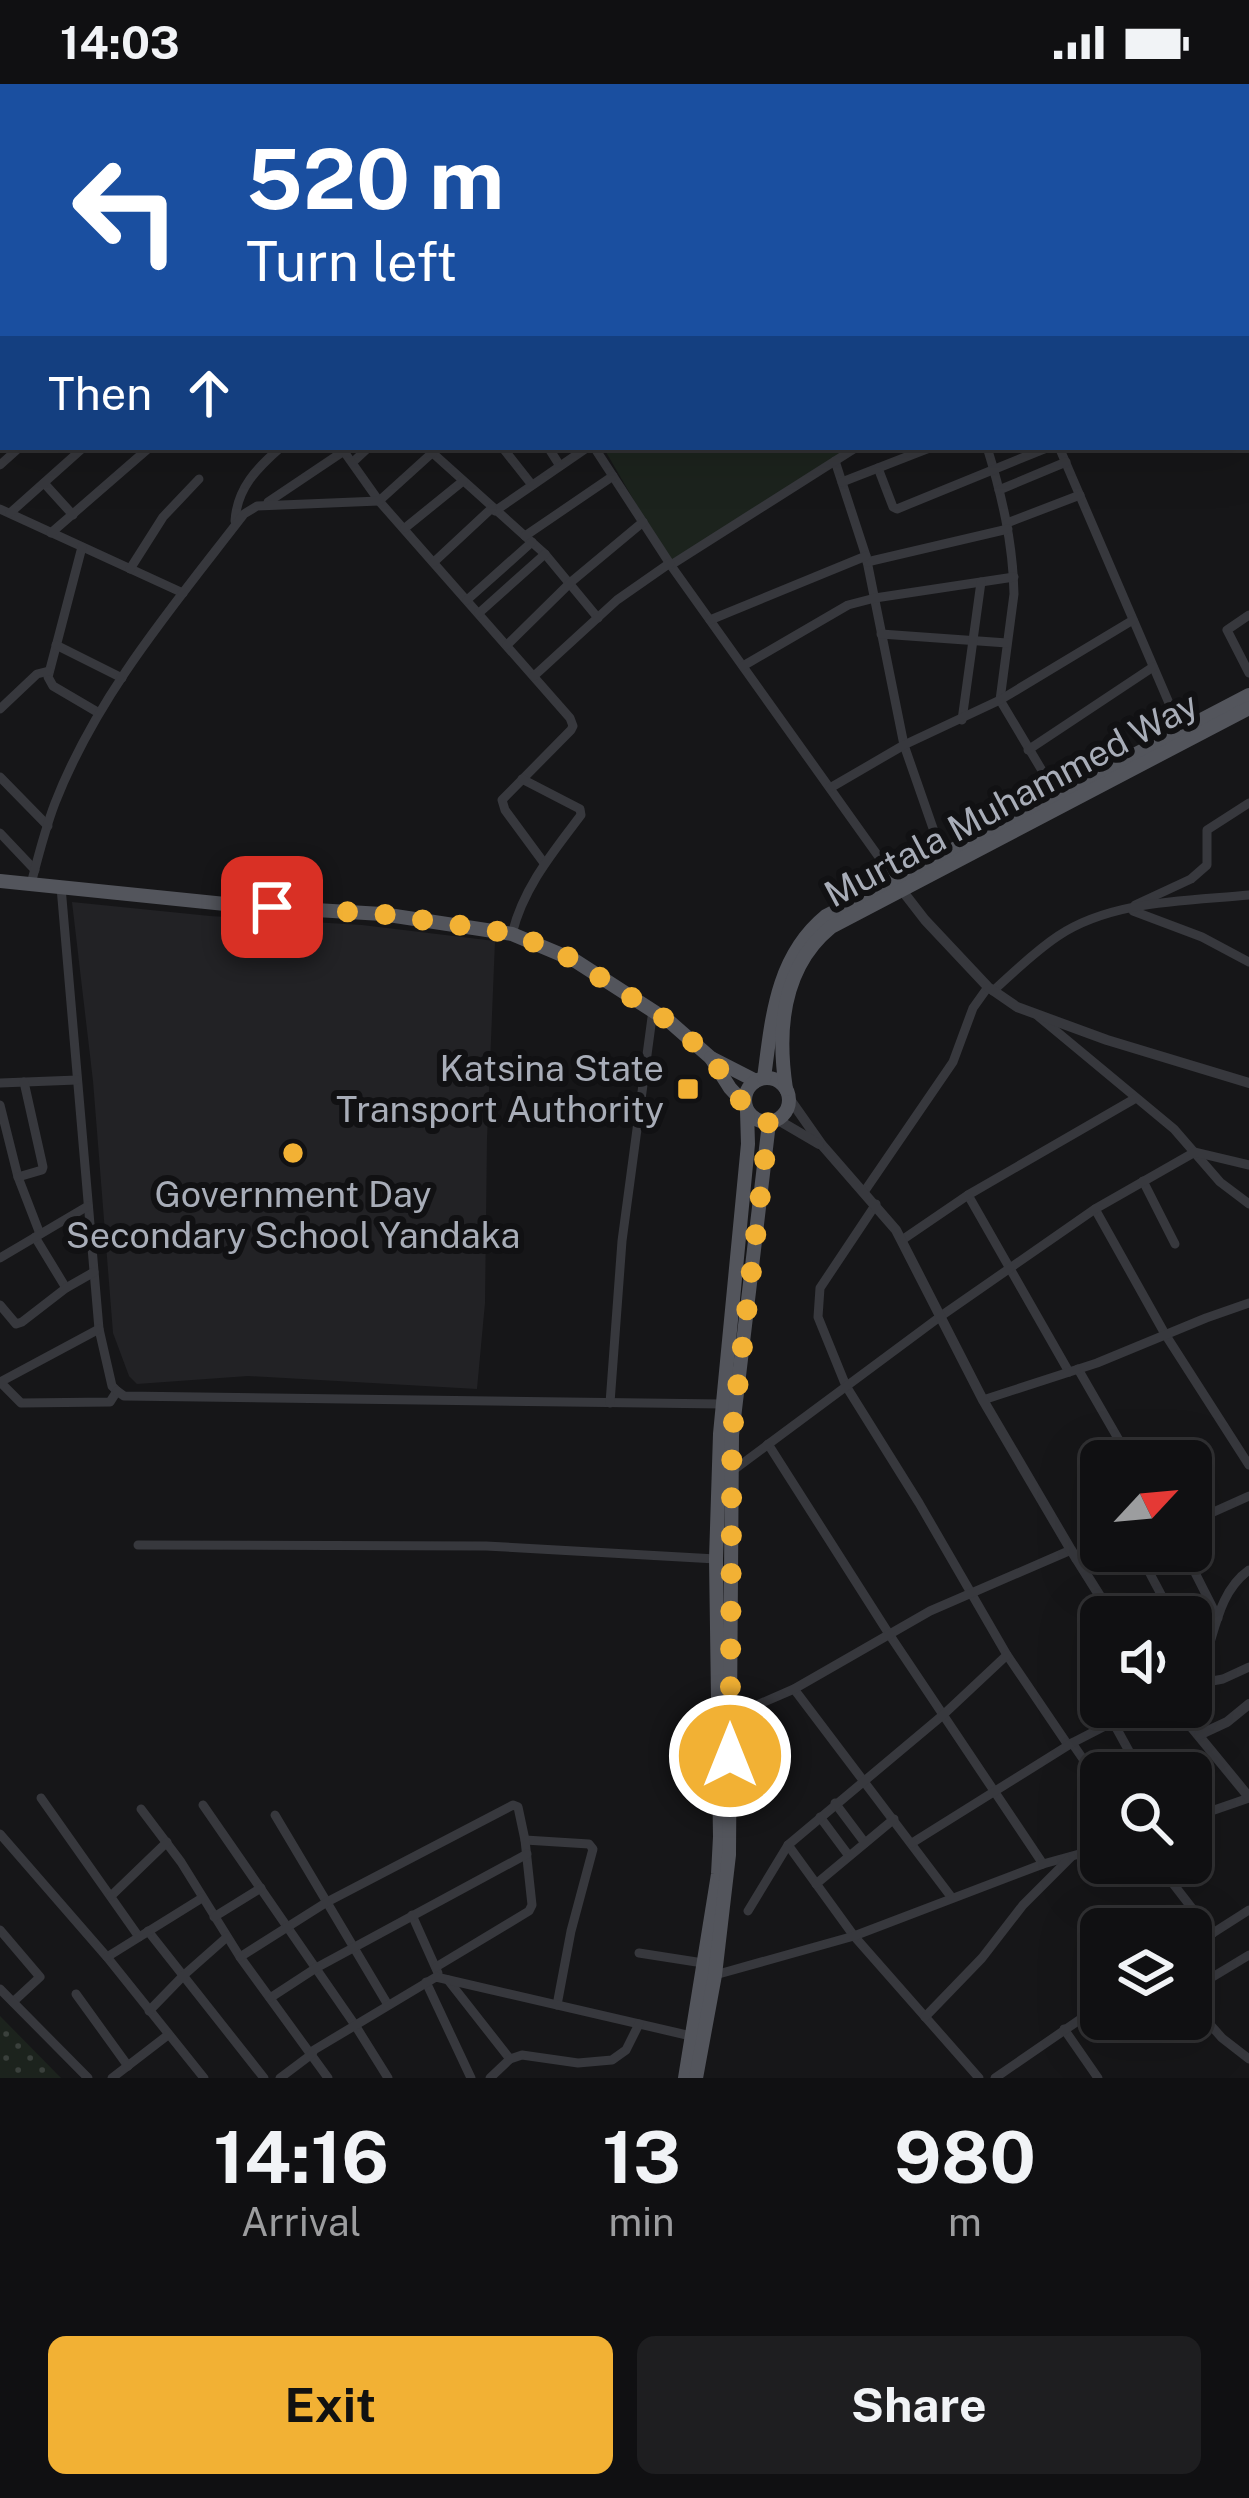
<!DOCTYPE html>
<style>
:root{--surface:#101012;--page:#1e1e20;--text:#f1f3f6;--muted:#9c9d9f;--line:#303032;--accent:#f2b134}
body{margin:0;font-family:"Public Sans",sans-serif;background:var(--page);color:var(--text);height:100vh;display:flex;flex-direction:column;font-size:45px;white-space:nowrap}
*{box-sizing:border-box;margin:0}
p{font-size:39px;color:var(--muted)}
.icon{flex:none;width:66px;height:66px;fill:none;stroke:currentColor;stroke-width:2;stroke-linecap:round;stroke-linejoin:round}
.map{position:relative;height:1994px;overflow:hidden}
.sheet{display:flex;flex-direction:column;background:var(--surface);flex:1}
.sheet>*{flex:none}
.guide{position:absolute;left:0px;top:0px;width:1251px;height:366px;box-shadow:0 12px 48px #0002,0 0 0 3px var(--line);background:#1a4fa0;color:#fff;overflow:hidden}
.needle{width:78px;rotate:64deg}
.controls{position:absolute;left:1080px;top:1356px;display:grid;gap:24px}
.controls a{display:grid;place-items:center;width:132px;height:132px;border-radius:18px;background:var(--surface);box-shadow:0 12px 48px #0002,0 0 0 3px var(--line);font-size:60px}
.pin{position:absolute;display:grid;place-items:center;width:102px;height:102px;color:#fff;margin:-51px;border-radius:24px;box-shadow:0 6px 18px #0006}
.me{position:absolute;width:132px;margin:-66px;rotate:0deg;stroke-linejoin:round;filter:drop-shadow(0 0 9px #0008)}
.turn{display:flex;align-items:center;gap:42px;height:252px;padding:0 48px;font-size:54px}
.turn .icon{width:156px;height:156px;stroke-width:2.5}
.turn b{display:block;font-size:84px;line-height:102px}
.then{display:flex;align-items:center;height:114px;padding:0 48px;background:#0003;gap:24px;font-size:45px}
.eta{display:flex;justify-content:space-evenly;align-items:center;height:204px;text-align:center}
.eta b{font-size:72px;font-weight:700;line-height:84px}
.action{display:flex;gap:24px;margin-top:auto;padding:24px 48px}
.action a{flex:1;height:138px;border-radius:18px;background:var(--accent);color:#111;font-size:48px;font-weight:700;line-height:138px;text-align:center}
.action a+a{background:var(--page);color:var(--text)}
.status{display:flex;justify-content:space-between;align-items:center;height:84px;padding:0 60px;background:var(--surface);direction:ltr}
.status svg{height:33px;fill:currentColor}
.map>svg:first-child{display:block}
.built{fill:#222225}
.grass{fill:url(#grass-dots)}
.park{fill:#1c231d}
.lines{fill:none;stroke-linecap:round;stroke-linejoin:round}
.minor{stroke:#37383d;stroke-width:9}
.tertiary{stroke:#37383d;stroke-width:10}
.primary{stroke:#53555c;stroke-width:14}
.route{stroke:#f2b134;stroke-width:21;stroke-dasharray:0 37.8}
.poi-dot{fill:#f2b134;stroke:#111113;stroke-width:4.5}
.labels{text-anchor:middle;stroke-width:12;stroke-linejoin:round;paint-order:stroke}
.street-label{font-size:36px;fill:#a8adb8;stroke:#111113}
.poi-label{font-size:36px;fill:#a8adb8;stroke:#111113;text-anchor:end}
</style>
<div class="status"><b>14:03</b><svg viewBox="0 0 49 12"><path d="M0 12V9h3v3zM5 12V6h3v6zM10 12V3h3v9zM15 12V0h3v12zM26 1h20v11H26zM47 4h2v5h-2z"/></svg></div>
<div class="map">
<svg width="1249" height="1994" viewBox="0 0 1249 1994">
<defs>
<pattern id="grass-dots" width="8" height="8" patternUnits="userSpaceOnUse" patternTransform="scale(3)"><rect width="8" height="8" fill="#1c231d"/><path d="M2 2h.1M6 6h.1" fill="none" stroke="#3a403c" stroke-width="1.8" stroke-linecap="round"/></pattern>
</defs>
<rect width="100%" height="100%" fill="#161618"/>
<polygon class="built" points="72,818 210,832 362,841 495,857 487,1055 485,1219 477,1305 248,1292 137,1300 129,1292 113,1249 93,997"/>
<polygon class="grass" points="0,1932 61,1994 0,1994"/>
<polygon class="park" points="603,363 862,363 672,482"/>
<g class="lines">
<g class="minor">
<polyline points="12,0 17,3"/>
<polyline points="176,0 178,3"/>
<polyline points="236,0 238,3"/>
<polyline points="351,0 353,3"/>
<polyline points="396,0 397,3"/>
<polyline points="493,0 494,3"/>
<polyline points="102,3 104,0"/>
<polyline points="305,3 309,0"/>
<polyline points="452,3 457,0"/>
<polyline points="555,3 556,0"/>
<polyline points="1157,3 1162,0"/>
<polyline points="1248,63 1249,62"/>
<polyline points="0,96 3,92"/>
<polyline points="0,171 3,168"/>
<polyline points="1248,188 1249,188"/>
<polyline points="0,217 3,215"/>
<polyline points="0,227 3,231"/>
<polyline points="0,274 3,271"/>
<polyline points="0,307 3,311"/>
<polyline points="426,363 545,470 598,534"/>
<polyline points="502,363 532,401"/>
<polyline points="548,363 560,382"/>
<polyline points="594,363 672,483 896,797"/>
<path d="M987,363C1002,412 1013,459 1014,510L1000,616L1056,710"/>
<polyline points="1059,363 1181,647"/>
<polyline points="835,377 866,472 904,661 942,770"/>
<polyline points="353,378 369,363"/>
<polyline points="0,381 20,363"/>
<polyline points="878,384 893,423 897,425 1049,363"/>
<polyline points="842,398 932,363"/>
<polyline points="44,399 73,431"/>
<polyline points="999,406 1066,378"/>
<polyline points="268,418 341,369 345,369 379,417 570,634 573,642 571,646 502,716 505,726 544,779"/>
<polyline points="0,425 183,509"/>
<polyline points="495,427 588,363"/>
<polyline points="10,429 84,363"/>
<path d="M235,437C237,404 257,384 281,363"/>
<polyline points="1007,439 1080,411"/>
<polyline points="405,444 463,397"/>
<polyline points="51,449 150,363"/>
<polyline points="525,452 613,392"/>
<polyline points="82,463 48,593 53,602 99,629"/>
<polyline points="434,478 492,424"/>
<polyline points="867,478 1008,445"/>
<polyline points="671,481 857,363"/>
<polyline points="130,485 163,433 199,395"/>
<polyline points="467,516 532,458"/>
<polyline points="479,529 545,470"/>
<polyline points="1249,531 1227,546 1249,589"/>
<polyline points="710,536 866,472"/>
<polyline points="881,550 1007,559"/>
<polyline points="56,561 122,594"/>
<polyline points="507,561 571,498 643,438"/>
<polyline points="743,582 848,521 875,514 1014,493"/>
<polyline points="534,592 617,516 670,479"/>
<polyline points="0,625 37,590 49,587"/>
<polyline points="962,636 981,498"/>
<polyline points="1028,666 1153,583"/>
<polyline points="0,693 48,742"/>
<polyline points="830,704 904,661 1000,616 1133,536"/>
<polyline points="0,749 35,786"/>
<path d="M31,800C38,773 45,745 55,719C97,611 174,521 244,430L257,422L379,417L432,369"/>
<polyline points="61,803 99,1245 112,1302 117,1307"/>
<polyline points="1135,821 1191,795 1207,781 1207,746 1249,719"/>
<polyline points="1133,827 1202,853 1249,878"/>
<path d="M512,850C523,804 553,768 581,731L580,725L522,695"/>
<path d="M993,907C1014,888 1034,868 1058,852C1112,816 1187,817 1249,811"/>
<polyline points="1038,932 1174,1045 1220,1098 1249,1120"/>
<polyline points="0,999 77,996"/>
<polyline points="0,1021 18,1093 40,1150"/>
<polyline points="18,1093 42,1086 43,1083 24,998"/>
<polyline points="1143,1097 1175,1160"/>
<polyline points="864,1108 953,978 973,924 988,903"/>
<polyline points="968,1111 1069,1288"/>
<polyline points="876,1120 820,1204 818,1233 846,1302 919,1419 1007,1571 1068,1661"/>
<polyline points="1095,1125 1165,1250 1249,1381"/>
<polyline points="35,1153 66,1204"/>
<polyline points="902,1156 968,1111 1136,1014"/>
<polyline points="0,1174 88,1122"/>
<polyline points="0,1221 16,1240 22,1238 66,1204 94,1188"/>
<polyline points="99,1245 0,1298 21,1319 110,1318 117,1307"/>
<polyline points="1078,1285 1131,1377"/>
<polyline points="117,1307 124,1312 723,1320"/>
<polyline points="983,1316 1097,1279 1206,1234 1249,1219"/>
<polyline points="610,1319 622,1157 653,926"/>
<polyline points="768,1360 889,1550 1043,1780"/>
<polyline points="731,1388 941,1232 1095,1125 1195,1068 1249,1081"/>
<polyline points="1191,1438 1249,1412"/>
<polyline points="138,1461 486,1462 716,1475"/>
<polyline points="1138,1467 1173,1533"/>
<polyline points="1184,1467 1218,1534"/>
<polyline points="1076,1475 1101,1465"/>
<path d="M1191,1586L1201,1581L1206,1572C1216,1541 1221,1506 1249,1486"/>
<polyline points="1191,1601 1223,1595 1249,1583"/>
<polyline points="794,1605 952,1814"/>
<polyline points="729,1633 794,1605 930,1527 1071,1466"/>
<polyline points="1113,1638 1141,1689"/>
<polyline points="1072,1659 1101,1701"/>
<polyline points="41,1714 139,1853"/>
<polyline points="835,1719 865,1759"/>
<polyline points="203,1721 355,1941 388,1994"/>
<polyline points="141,1725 181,1778 240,1873 328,1994"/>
<polyline points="275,1731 388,1921"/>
<polyline points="820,1733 849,1772"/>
<polyline points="1191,1734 1249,1714"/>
<polyline points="0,1750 107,1873 204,1994"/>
<polyline points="525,1756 589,1760 593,1765 571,1847 557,1921"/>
<polyline points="912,1759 1072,1659 1142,1623"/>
<polyline points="788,1761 854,1852 979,1994"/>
<polyline points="1157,1779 1212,1850"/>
<polyline points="816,1800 894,1735"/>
<polyline points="111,1812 167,1758"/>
<polyline points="748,1827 788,1761 943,1631 1007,1571"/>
<polyline points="412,1831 438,1889"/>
<polyline points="214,1833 261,1804"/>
<polyline points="0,1846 40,1893 13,1918"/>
<polyline points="148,1847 264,1994"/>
<polyline points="1191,1863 1249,1826"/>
<polyline points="639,1869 703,1879"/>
<polyline points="107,1873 202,1814"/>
<polyline points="240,1873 327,1818 513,1721 518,1723 525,1756 532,1821 529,1827 436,1883"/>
<polyline points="715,1891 854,1852 1043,1780 1101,1764"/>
<polyline points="448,1896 510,1975"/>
<polyline points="426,1898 471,1994"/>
<polyline points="0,1905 88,1994"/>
<polyline points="1191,1906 1249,1871"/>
<polyline points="76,1910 128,1982"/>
<polyline points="270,1914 316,1884 527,1770"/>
<polyline points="1191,1919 1222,1954 1249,1975"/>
<polyline points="149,1927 184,1891 227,1853"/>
<polyline points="925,1933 982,1874 1023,1821 1071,1773"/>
<polyline points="1064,1945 1098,1994"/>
<polyline points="112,1994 168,1951"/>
<polyline points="280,1994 312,1970 314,1966 436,1893 691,1952"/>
<polyline points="490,1994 510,1975 522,1971 578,1979 612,1976 626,1966 639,1940"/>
<polyline points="995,1994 1101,1921"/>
</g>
<g class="tertiary">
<polyline points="901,805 925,836 988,903 1017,923 1107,956 1249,999"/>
<polyline points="789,1014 822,1061 896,1146 983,1316 1071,1466 1113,1533"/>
<polyline points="778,1036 819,1060"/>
<polyline points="1175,1623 1249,1713"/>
<polyline points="1199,1651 1227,1638 1249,1620"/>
</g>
<g class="primary">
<polyline points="0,797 235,821 382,830 512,850 574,876 670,938 711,974 756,997"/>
<polyline points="711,974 730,1004 744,1019"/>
<circle cx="767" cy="1016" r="22"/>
<path d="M764,994C772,934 776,873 826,832L1249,611"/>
<path d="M786,1005C777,946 782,883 831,843L1249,624"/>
<polyline points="685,1994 718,1790 720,1753 716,1475 720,1350 748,1060 747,1027"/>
<polyline points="696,1994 715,1891 729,1771 732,1351 769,1039"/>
</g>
</g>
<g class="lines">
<polyline class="route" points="272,823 382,830 485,845 512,850 560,868 670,938 711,974 753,1034 769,1039 732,1351 730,1672"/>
</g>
<g class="poi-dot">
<rect x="676" y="993" width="24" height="24" rx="6"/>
<circle cx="293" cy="1069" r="12"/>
</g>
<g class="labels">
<g class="street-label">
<text transform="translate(1011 715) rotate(-28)" y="13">Murtala Muhammed Way</text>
</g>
<g class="poi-label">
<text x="664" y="997">Katsina State<tspan x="664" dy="41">Transport Authority</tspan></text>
<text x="293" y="1123" text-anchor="middle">Government Day<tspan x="293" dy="41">Secondary School Yandaka</tspan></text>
</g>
</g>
</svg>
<div class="controls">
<a><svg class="needle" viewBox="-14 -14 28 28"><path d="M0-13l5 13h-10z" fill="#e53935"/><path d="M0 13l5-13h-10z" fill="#9c9d9f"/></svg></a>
<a><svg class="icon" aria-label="sound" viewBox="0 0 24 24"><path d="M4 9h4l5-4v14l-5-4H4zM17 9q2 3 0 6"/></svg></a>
<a><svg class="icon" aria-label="search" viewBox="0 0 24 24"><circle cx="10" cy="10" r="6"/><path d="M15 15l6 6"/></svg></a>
<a><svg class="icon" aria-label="layers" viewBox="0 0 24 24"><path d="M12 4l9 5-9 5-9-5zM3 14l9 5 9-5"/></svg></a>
</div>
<div class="pin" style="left:272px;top:823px;background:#d93025"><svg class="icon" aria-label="arrive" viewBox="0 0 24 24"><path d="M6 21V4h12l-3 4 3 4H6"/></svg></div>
<svg class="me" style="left:730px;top:1672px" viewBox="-20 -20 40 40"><circle r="17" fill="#f2b134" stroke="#fff" stroke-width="3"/><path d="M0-11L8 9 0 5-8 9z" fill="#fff"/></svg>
<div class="guide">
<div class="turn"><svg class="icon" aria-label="left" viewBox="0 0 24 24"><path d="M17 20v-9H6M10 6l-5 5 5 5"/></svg><div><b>520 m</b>Turn left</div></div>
<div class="then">Then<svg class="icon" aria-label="ahead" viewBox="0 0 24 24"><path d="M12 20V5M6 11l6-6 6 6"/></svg></div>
</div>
</div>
<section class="sheet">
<div class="eta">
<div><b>14:16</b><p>Arrival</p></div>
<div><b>13</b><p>min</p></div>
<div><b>980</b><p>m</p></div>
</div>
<div class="action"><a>Exit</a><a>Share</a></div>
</section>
